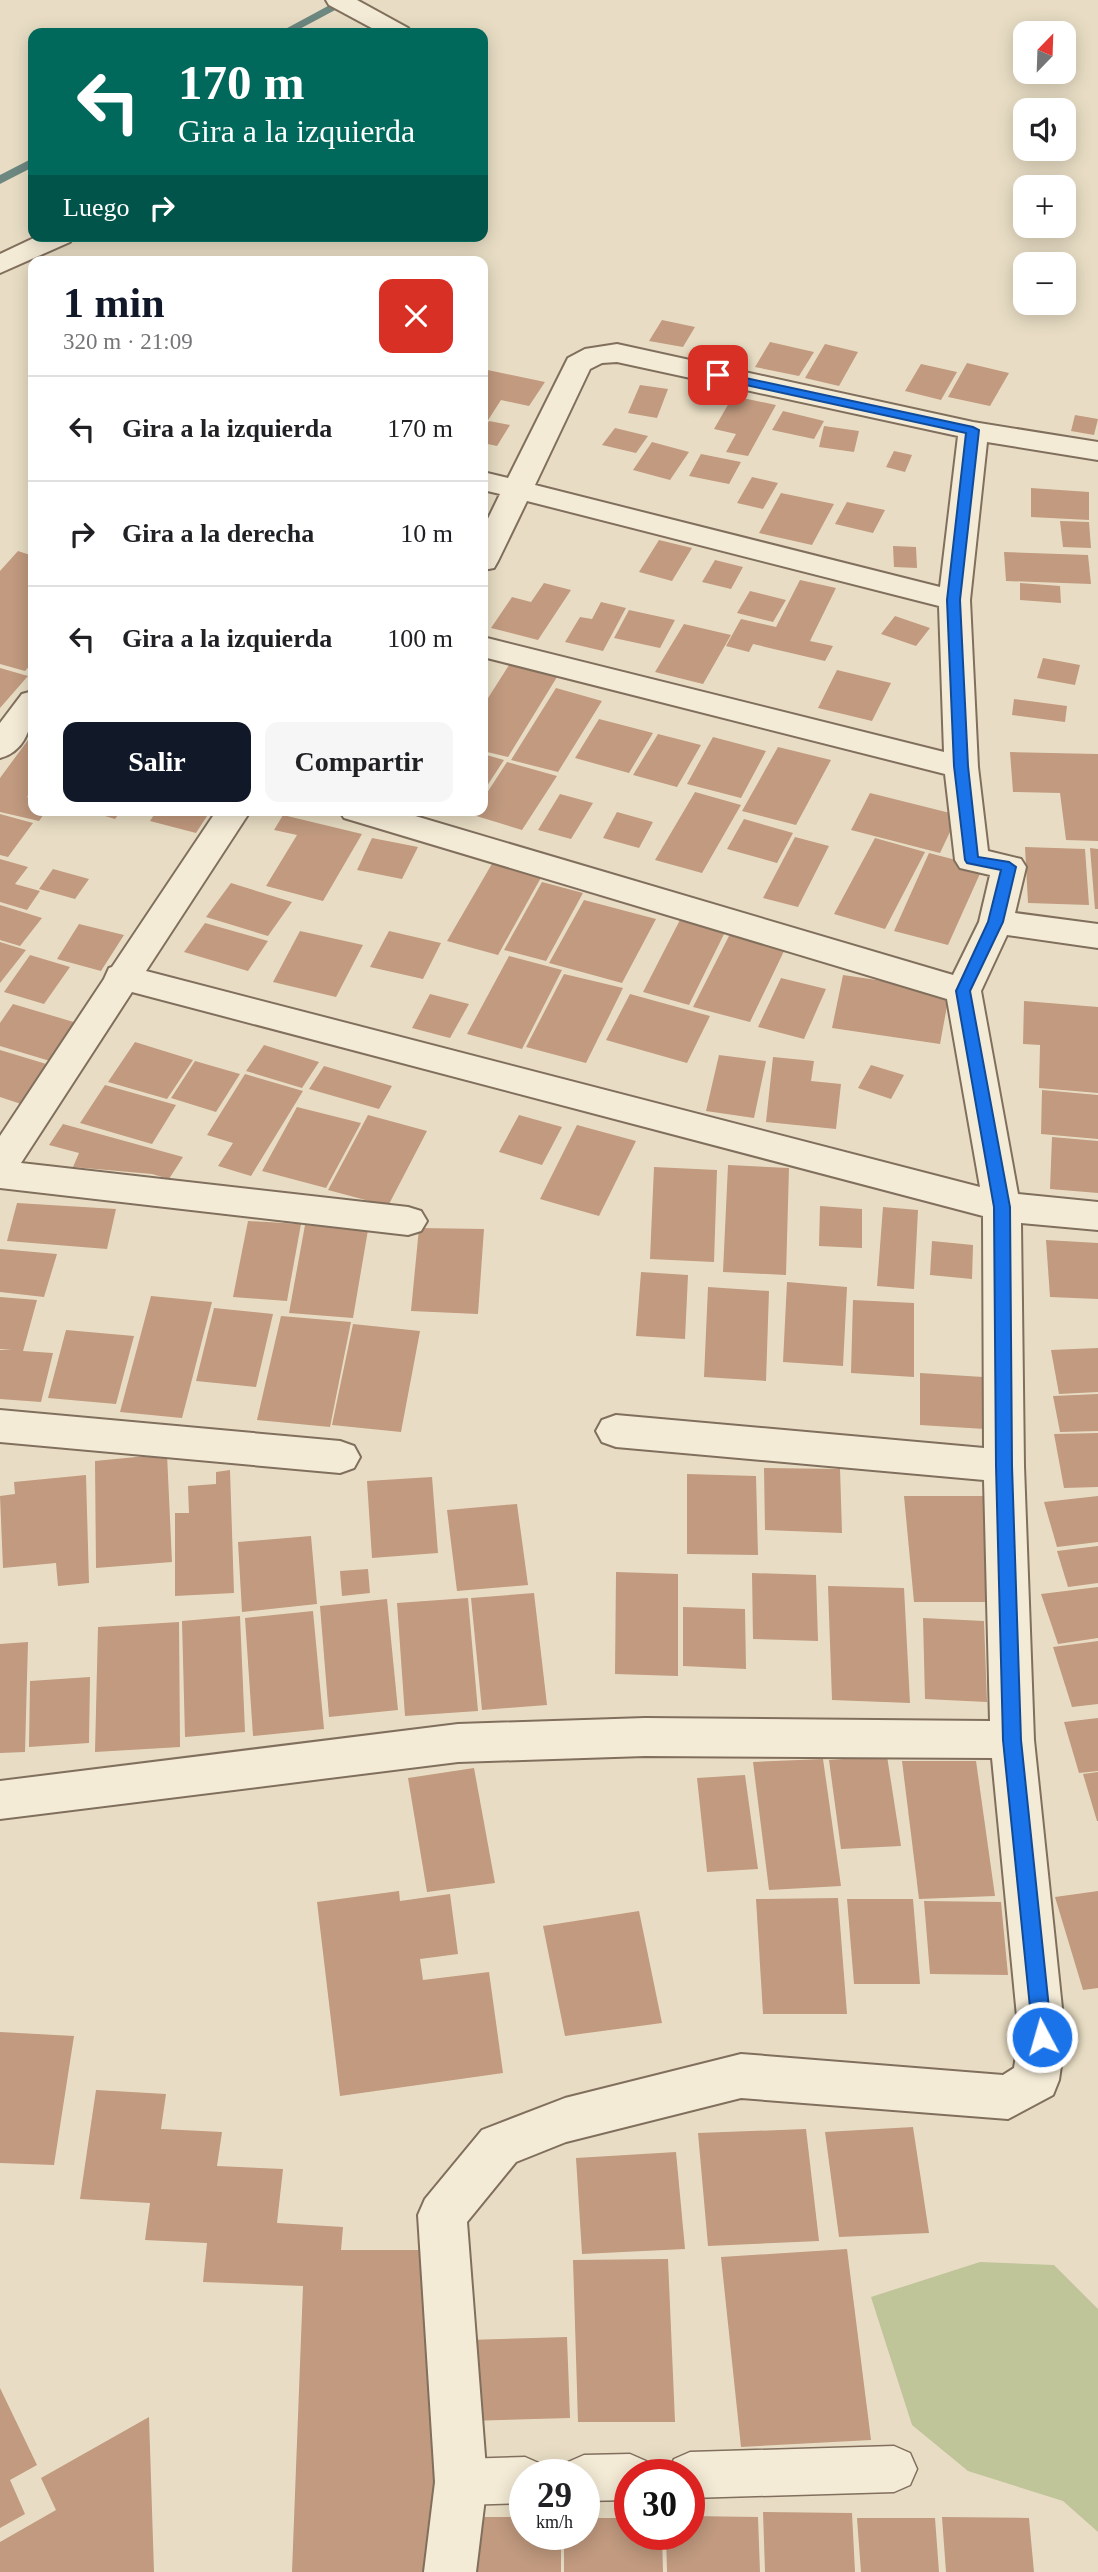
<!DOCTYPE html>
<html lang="es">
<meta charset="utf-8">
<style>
:root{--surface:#fff;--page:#f6f6f6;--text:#202124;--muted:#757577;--line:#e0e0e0;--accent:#111827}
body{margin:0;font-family:Georgia,serif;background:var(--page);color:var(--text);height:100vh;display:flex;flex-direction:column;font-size:26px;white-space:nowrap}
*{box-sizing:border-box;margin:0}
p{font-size:23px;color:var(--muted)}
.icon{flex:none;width:38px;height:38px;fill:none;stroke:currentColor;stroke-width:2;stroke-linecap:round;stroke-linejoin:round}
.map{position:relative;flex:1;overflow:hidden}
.side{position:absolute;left:28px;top:256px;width:460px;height:560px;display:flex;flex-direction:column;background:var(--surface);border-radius:14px;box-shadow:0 4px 18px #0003}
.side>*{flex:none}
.hud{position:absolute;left:28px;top:28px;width:460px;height:214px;border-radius:14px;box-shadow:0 4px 18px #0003;background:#00695c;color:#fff;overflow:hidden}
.needle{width:46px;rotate:23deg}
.controls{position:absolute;left:1013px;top:21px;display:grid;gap:14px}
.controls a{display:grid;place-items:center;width:63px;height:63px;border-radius:14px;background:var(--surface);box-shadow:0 4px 18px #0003;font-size:35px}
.speed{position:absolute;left:509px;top:2459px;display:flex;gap:14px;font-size:35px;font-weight:700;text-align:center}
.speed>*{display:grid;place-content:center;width:91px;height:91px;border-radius:50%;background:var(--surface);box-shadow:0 4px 18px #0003;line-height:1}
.speed small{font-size:18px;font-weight:400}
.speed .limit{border:10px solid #d22;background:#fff;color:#111}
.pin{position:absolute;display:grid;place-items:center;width:60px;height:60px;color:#fff;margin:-30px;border-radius:14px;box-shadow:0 4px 10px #0006}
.me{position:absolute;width:77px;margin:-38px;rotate:354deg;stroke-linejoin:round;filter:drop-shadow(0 0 5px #0008)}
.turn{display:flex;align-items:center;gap:24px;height:147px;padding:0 35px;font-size:32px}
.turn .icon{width:91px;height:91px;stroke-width:2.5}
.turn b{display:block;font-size:49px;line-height:60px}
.then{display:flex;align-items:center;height:66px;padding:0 35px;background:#0003;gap:14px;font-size:26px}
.round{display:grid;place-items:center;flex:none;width:74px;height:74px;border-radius:14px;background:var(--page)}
.head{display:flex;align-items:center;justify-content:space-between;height:119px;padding:0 35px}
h1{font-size:42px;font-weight:700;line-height:52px;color:var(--accent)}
.button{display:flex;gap:14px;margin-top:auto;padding:14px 35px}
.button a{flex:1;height:80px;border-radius:14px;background:var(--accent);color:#fff;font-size:28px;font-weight:700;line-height:80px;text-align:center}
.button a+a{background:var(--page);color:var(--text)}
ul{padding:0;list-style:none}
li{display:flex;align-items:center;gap:21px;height:105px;padding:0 35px;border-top:2px solid var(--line)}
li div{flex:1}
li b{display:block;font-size:26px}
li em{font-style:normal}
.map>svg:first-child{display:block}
.green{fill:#bfc499}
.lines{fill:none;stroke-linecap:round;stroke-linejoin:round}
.stream{fill:#6d8881;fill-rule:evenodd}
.building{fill:#c19a7f}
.lane-casing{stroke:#806f5d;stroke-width:3}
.street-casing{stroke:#806f5d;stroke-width:4}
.lane{fill:#f4ebd6;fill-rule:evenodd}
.street{fill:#f4ebd6;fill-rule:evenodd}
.route{fill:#1a73e8;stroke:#114b97;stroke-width:2}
</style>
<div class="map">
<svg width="1098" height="2572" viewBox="0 0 1098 2572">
<rect width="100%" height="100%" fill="#e8ddc4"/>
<polygon class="green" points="980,2262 1054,2265 1098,2309 1098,2532 1063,2501 968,2471 912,2425 871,2297"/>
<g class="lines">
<g class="stream">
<polygon points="339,0 354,0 292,33 278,33"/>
<polygon points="33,158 33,167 0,184 0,175"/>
</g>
</g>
<g class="building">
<polygon points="662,320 695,327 683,347 649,341"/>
<polygon points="770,342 814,352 799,376 755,367"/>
<polygon points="825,344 858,352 839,386 805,378"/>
<polygon points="967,363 1009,373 990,406 948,397"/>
<polygon points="921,364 957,372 941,400 905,391"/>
<polygon points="483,369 545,382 529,406 501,400 483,428"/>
<polygon points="640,385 668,389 657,418 628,413"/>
<polygon points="733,396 776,405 748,456 726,452 736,434 714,429"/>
<polygon points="783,411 824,421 814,439 772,430"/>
<polygon points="1075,415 1098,419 1094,435 1071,431"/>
<polygon points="489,421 510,425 497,446 483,443 483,430"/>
<polygon points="824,426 859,431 854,452 819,447"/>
<polygon points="615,428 648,436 636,453 602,445"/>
<polygon points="652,442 689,452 670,480 633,470"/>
<polygon points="894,451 912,455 905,472 886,467"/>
<polygon points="701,454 741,462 729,484 689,476"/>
<polygon points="752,477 778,483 763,509 737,503"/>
<polygon points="1031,488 1089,492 1089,520 1031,517"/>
<polygon points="781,493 834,504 812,545 759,533"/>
<polygon points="847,502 885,510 873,533 835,524"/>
<polygon points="1060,521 1089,522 1091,548 1063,547"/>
<polygon points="659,540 692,548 672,581 639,572"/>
<polygon points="893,546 916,547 917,568 894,567"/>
<polygon points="18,551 33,556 33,662 25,671 0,664 0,571"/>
<polygon points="1004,552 1088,555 1091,584 1006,581"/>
<polygon points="715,560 743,567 731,589 702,582"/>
<polygon points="800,580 836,588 810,641 833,646 825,661 753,644 749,652 726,646 741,619 776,627"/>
<polygon points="544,583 571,590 538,640 491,628 512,597 531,602"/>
<polygon points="1020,583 1060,586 1061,603 1020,600"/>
<polygon points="750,591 786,600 773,622 737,613"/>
<polygon points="601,602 626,608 603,651 565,642 580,617 592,619"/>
<polygon points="629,610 675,620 660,648 614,638"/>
<polygon points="895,616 930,628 916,646 881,634"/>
<polygon points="684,624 731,635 703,684 655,672"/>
<polygon points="1043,658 1080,665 1075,685 1037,678"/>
<polygon points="509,665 557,677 508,757 483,751 483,706"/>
<polygon points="0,668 28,676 0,708"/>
<polygon points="837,670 891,683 872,721 818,708"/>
<polygon points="556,688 602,701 558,772 511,760"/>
<polygon points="1014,699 1067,706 1065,722 1012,715"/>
<polygon points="599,719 653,733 629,773 575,758"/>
<polygon points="658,734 701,745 677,787 633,775"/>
<polygon points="713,737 766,751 741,798 687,784"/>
<polygon points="28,740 33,742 33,789 27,797 33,799 33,810 47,810 39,821 0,812 0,778"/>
<polygon points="778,747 831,760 796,825 742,811"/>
<polygon points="1010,752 1098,754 1098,841 1066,840 1060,793 1013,792"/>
<polygon points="483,754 504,760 483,792"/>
<polygon points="507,762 557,776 522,830 473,815 476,810 483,810 483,799"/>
<polygon points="695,792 741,805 702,873 655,860"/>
<polygon points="870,793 958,815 940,853 851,830"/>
<polygon points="560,794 593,803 571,839 538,830"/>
<polygon points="85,810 122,810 115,819"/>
<polygon points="157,810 211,810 196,833 150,821"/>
<polygon points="617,812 653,822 639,848 603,838"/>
<polygon points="0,814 33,823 8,857 0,855"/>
<polygon points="283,815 362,834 323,901 266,886 297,835 274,830"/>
<polygon points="744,819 793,833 777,863 727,849"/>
<polygon points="795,837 829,846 798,907 763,898"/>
<polygon points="372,838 418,847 402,879 357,870"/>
<polygon points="875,838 925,852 885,929 834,914"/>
<polygon points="1025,847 1085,849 1089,905 1028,903"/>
<polygon points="1090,848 1098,849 1098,909 1095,909"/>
<polygon points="929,853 983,867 948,945 894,931"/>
<polygon points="0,859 28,867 15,884 40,891 27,910 0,902"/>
<polygon points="493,862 543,874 498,955 447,941"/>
<polygon points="53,869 89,879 75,899 39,889"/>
<polygon points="542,882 583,893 546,961 504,950"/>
<polygon points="231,883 292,902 268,936 206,917"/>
<polygon points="584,900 656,919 622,983 549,963"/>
<polygon points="0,905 42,918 20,946 0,940"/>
<polygon points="682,916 727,928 689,1005 643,992"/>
<polygon points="205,923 268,941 248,971 184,952"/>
<polygon points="79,924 124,935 101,971 57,959"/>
<polygon points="300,931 363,945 336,997 273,982"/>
<polygon points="389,931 441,943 423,979 370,967"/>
<polygon points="731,932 786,947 750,1022 693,1007"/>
<polygon points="0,942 26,950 0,983"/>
<polygon points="30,955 70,967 44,1004 4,992"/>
<polygon points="509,956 562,970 522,1049 467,1034"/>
<polygon points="564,974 623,988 586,1063 526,1047"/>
<polygon points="843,975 958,992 955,1007 947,1006 940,1044 832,1028"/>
<polygon points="781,978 826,989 804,1039 758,1027"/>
<polygon points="430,994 469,1004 450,1038 412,1028"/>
<polygon points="630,994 710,1016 687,1063 606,1040"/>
<polygon points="1024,1001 1098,1007 1098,1093 1039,1088 1040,1045 1023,1044"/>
<polygon points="13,1004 77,1023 50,1061 0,1046 0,1023"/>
<polygon points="135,1042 193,1060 167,1099 108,1082"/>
<polygon points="264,1045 319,1062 302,1088 246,1071"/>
<polygon points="0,1050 53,1066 24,1105 0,1097"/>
<polygon points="719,1055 766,1061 754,1118 706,1111"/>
<polygon points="773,1057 814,1061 811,1081 841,1084 836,1129 766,1122"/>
<polygon points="195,1061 240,1074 216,1112 171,1098"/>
<polygon points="871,1065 904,1075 891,1099 858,1088"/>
<polygon points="324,1066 392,1086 379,1109 309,1089"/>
<polygon points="245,1074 303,1091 251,1176 218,1166 233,1143 207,1135"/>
<polygon points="105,1085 176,1105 152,1144 80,1123"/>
<polygon points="1042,1090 1098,1095 1098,1139 1041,1134"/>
<polygon points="297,1107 361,1123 326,1188 262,1171"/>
<polygon points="368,1115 427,1131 388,1206 328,1190"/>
<polygon points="519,1115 562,1127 542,1165 499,1152"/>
<polygon points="63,1124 183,1157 169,1179 152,1174 73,1167 79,1153 49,1145"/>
<polygon points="577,1125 636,1141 599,1216 540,1199"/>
<polygon points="1052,1137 1098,1141 1098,1193 1050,1189"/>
<polygon points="728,1165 789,1168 786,1275 723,1272"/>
<polygon points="654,1167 717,1170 714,1262 650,1259"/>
<polygon points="17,1203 116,1209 107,1249 7,1241"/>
<polygon points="820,1206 862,1209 862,1248 819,1246"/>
<polygon points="883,1207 918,1210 914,1289 877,1286"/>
<polygon points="248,1221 301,1224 287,1301 233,1297"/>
<polygon points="305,1225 368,1230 353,1318 289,1313"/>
<polygon points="419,1228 484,1229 478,1314 411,1311"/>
<polygon points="1046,1240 1098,1243 1098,1299 1050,1297"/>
<polygon points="932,1241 973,1245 972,1279 930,1275"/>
<polygon points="0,1249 57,1254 44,1297 0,1292"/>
<polygon points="641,1272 688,1275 685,1339 636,1336"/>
<polygon points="787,1282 847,1287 843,1366 783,1362"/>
<polygon points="708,1287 769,1291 766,1381 704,1377"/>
<polygon points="151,1296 212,1302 182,1418 120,1412"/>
<polygon points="0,1297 37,1300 23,1351 53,1353 41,1402 0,1399 0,1350 12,1350 0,1349"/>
<polygon points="853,1300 914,1303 914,1377 851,1373"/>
<polygon points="214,1308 273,1314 256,1387 196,1381"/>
<polygon points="281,1316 351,1322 330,1427 257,1420"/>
<polygon points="353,1324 420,1331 401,1432 332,1425"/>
<polygon points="66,1330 134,1336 116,1404 48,1398"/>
<polygon points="1098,1348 1098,1392 1059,1394 1051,1350"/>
<polygon points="920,1373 983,1377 985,1429 920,1425"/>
<polygon points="1098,1394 1098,1431 1060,1432 1053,1396"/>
<polygon points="1098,1433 1098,1487 1064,1488 1054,1434"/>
<polygon points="167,1454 172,1562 96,1568 95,1461"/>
<polygon points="764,1468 840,1469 842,1533 765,1530"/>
<polygon points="230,1470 234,1593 175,1596 175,1513 189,1513 188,1486 216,1484 216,1472"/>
<polygon points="687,1474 756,1476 758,1555 687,1554"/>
<polygon points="86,1475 89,1583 58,1586 56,1563 3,1568 0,1496 15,1494 14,1482"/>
<polygon points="432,1477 438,1553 372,1558 367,1481"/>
<polygon points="904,1496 983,1496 995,1602 914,1602"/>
<polygon points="1098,1496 1098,1542 1057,1547 1044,1502"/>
<polygon points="517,1504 528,1585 457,1591 447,1510"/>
<polygon points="311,1536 317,1604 242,1612 238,1542"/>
<polygon points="1098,1546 1098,1583 1068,1587 1057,1551"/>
<polygon points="368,1569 370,1593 342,1596 340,1571"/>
<polygon points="616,1572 678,1574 678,1676 615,1674"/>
<polygon points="752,1573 816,1575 818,1641 753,1639"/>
<polygon points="828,1586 904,1588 910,1703 832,1700"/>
<polygon points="1098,1587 1098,1638 1058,1644 1041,1594"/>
<polygon points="534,1593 547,1705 482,1710 471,1598"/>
<polygon points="468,1598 478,1711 405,1716 397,1603"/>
<polygon points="387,1599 398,1710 329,1717 320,1606"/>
<polygon points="683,1607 745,1609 746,1669 683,1666"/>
<polygon points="313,1611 324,1729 253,1736 245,1618"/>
<polygon points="240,1616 245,1732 185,1737 182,1621"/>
<polygon points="923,1618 984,1621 987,1702 925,1699"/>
<polygon points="179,1622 180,1747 95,1752 98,1627"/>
<polygon points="1098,1641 1098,1704 1072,1707 1053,1647"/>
<polygon points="28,1642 25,1752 0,1753 0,1644"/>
<polygon points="90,1677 89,1743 29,1747 30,1681"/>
<polygon points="1098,1718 1098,1771 1079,1773 1064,1722"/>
<polygon points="887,1756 901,1846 841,1849 829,1760"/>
<polygon points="823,1759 841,1886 769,1890 753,1762"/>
<polygon points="902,1761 976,1761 995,1896 919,1899"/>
<polygon points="474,1768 495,1883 427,1892 408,1778"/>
<polygon points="1098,1772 1098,1821 1097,1821 1083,1774"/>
<polygon points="745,1775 758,1869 707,1872 697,1778"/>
<polygon points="399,1891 400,1901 450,1894 458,1954 420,1959 423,1980 489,1972 503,2073 340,2096 317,1902"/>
<polygon points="1098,1891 1098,1988 1083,1990 1055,1897"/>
<polygon points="838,1898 847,2014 763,2014 756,1899"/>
<polygon points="847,1899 913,1899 920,1984 854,1984"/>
<polygon points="924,1901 1001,1902 1008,1975 930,1974"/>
<polygon points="639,1911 662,2023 565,2036 543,1926"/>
<polygon points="0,2032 74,2036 54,2165 0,2163"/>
<polygon points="96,2090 166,2094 161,2129 222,2132 217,2166 283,2169 277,2223 343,2227 341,2250 438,2250 435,2572 292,2572 303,2286 203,2282 207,2243 145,2240 150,2203 80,2199"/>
<polygon points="913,2127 929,2233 839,2237 825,2132"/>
<polygon points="806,2129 819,2241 708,2246 698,2133"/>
<polygon points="676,2152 685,2249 582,2254 576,2158"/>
<polygon points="847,2249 871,2440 741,2447 721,2257"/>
<polygon points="668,2259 675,2422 578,2422 573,2260"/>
<polygon points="567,2337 570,2418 469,2421 466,2340"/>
<polygon points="0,2388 37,2465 10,2480 25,2514 0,2528"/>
<polygon points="149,2417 154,2572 0,2572 0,2542 56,2510 41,2478"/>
<polygon points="763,2512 852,2513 855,2572 765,2572"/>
<polygon points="690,2516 758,2517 760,2572 667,2572 666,2534 690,2534"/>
<polygon points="463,2517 525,2517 525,2534 561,2534 561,2572 462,2572"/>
<polygon points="942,2517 1029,2518 1034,2572 946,2572"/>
<polygon points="584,2518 630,2518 630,2534 662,2534 663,2572 564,2572 564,2534 584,2534"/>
<polygon points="857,2518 935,2518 939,2572 861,2572"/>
</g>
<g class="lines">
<g class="lane-casing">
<g id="lane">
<polygon points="894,2446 910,2453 917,2469 910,2485 894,2492 690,2498 690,2474 667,2474 674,2459 690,2452"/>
<polygon points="630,2454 646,2461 652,2474 630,2474 630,2500 584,2501 584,2474 562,2474 568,2462 584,2455"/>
<polygon points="525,2457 541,2464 546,2474 525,2474 525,2503 461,2505 445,2498 438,2482 445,2466 461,2459"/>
</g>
</g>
<g class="street-casing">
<g id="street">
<polygon points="326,0 357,0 408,28 412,33 381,33 329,5"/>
<polygon points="38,236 74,236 70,242 0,273 0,254"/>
<path d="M617,344L973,422L1098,442V460L987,442L970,600L978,767L988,851L1021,859L1026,867L1015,913L1098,924V948L1007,935L981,991L1018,1194L1098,1202V1230L1021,1223L1024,1466L1034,1740L1065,2037L1059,2080L1053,2095L1008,2119L741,2098L566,2142L516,2162L467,2222L487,2482L476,2572H424L435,2482L418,2215L425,2199L482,2130L565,2098L741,2054L1003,2075L1014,2068L1019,2037L992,1758L645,1756L458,1762L0,1819V1781L458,1724L645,1718L990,1721L984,1480L616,1447L602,1442L596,1431L602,1420L616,1415L984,1448L983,1216L132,992L21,1163L408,1207L421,1211L427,1221L421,1231L408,1235L0,1188V1136L104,979L109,968L112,967L217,810H251L146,971L980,1187L947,999L344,818L339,810H395L953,975L979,922L990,875L960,868L955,860L945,774L483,657V637L944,752L939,606L527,501L498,561L494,568L483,570V529L500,494L483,490V472L508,478L568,358L585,349ZM617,362L958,436L940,587L535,485L590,369L602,363Z"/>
<path d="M33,691C34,717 30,750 0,758V723L22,694Z"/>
<polygon points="0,1410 340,1441 354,1446 360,1457 354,1468 340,1473 0,1442"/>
</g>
</g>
<use href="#lane" class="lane"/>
<use href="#street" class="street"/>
</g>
<polygon class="route" points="718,372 973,427 979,430 960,600 968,766 978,857 1009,862 1016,867 1003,922 970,991 1010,1207 1012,1466 1021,1740 1052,2037 1049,2044 1042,2046 1036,2044 1033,2037 1003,1740 996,1466 994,1207 956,991 988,922 1001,870 967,863 965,860 954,766 947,600 966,433 714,378 714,373"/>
</svg>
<div class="controls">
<a><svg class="needle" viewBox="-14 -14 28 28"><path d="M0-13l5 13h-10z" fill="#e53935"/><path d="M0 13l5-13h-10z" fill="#757577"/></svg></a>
<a><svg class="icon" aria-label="sound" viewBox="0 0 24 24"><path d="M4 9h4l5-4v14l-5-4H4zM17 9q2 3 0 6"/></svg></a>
<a>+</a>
<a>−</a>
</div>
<div class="speed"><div>29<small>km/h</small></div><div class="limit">30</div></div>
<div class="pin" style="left:718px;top:375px;background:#d93025"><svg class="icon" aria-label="arrive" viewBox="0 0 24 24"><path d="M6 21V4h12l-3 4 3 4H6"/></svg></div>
<svg class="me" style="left:1042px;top:2037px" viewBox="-20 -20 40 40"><circle r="17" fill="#1a73e8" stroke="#fff" stroke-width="3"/><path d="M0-11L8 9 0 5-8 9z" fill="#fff"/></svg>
<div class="hud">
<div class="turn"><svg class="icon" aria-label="left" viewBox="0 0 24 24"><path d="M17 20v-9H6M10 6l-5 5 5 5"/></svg><div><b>170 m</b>Gira a la izquierda</div></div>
<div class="then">Luego<svg class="icon" aria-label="right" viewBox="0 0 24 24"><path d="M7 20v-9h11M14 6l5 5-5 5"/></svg></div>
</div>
<section class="side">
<div class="head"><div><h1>1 min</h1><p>320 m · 21:09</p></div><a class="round" style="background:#d93025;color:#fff"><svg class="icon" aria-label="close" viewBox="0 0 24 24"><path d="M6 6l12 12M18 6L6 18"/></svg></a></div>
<ul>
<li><svg class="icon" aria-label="left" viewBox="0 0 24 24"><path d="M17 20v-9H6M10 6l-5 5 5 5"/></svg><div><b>Gira a la izquierda</b></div><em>170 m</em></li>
<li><svg class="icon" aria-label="right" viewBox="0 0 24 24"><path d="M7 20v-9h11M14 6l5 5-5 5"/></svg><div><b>Gira a la derecha</b></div><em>10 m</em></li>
<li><svg class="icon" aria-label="left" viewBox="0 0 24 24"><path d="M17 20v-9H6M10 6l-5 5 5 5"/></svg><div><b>Gira a la izquierda</b></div><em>100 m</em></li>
</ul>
<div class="button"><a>Salir</a><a>Compartir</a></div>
</section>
</div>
